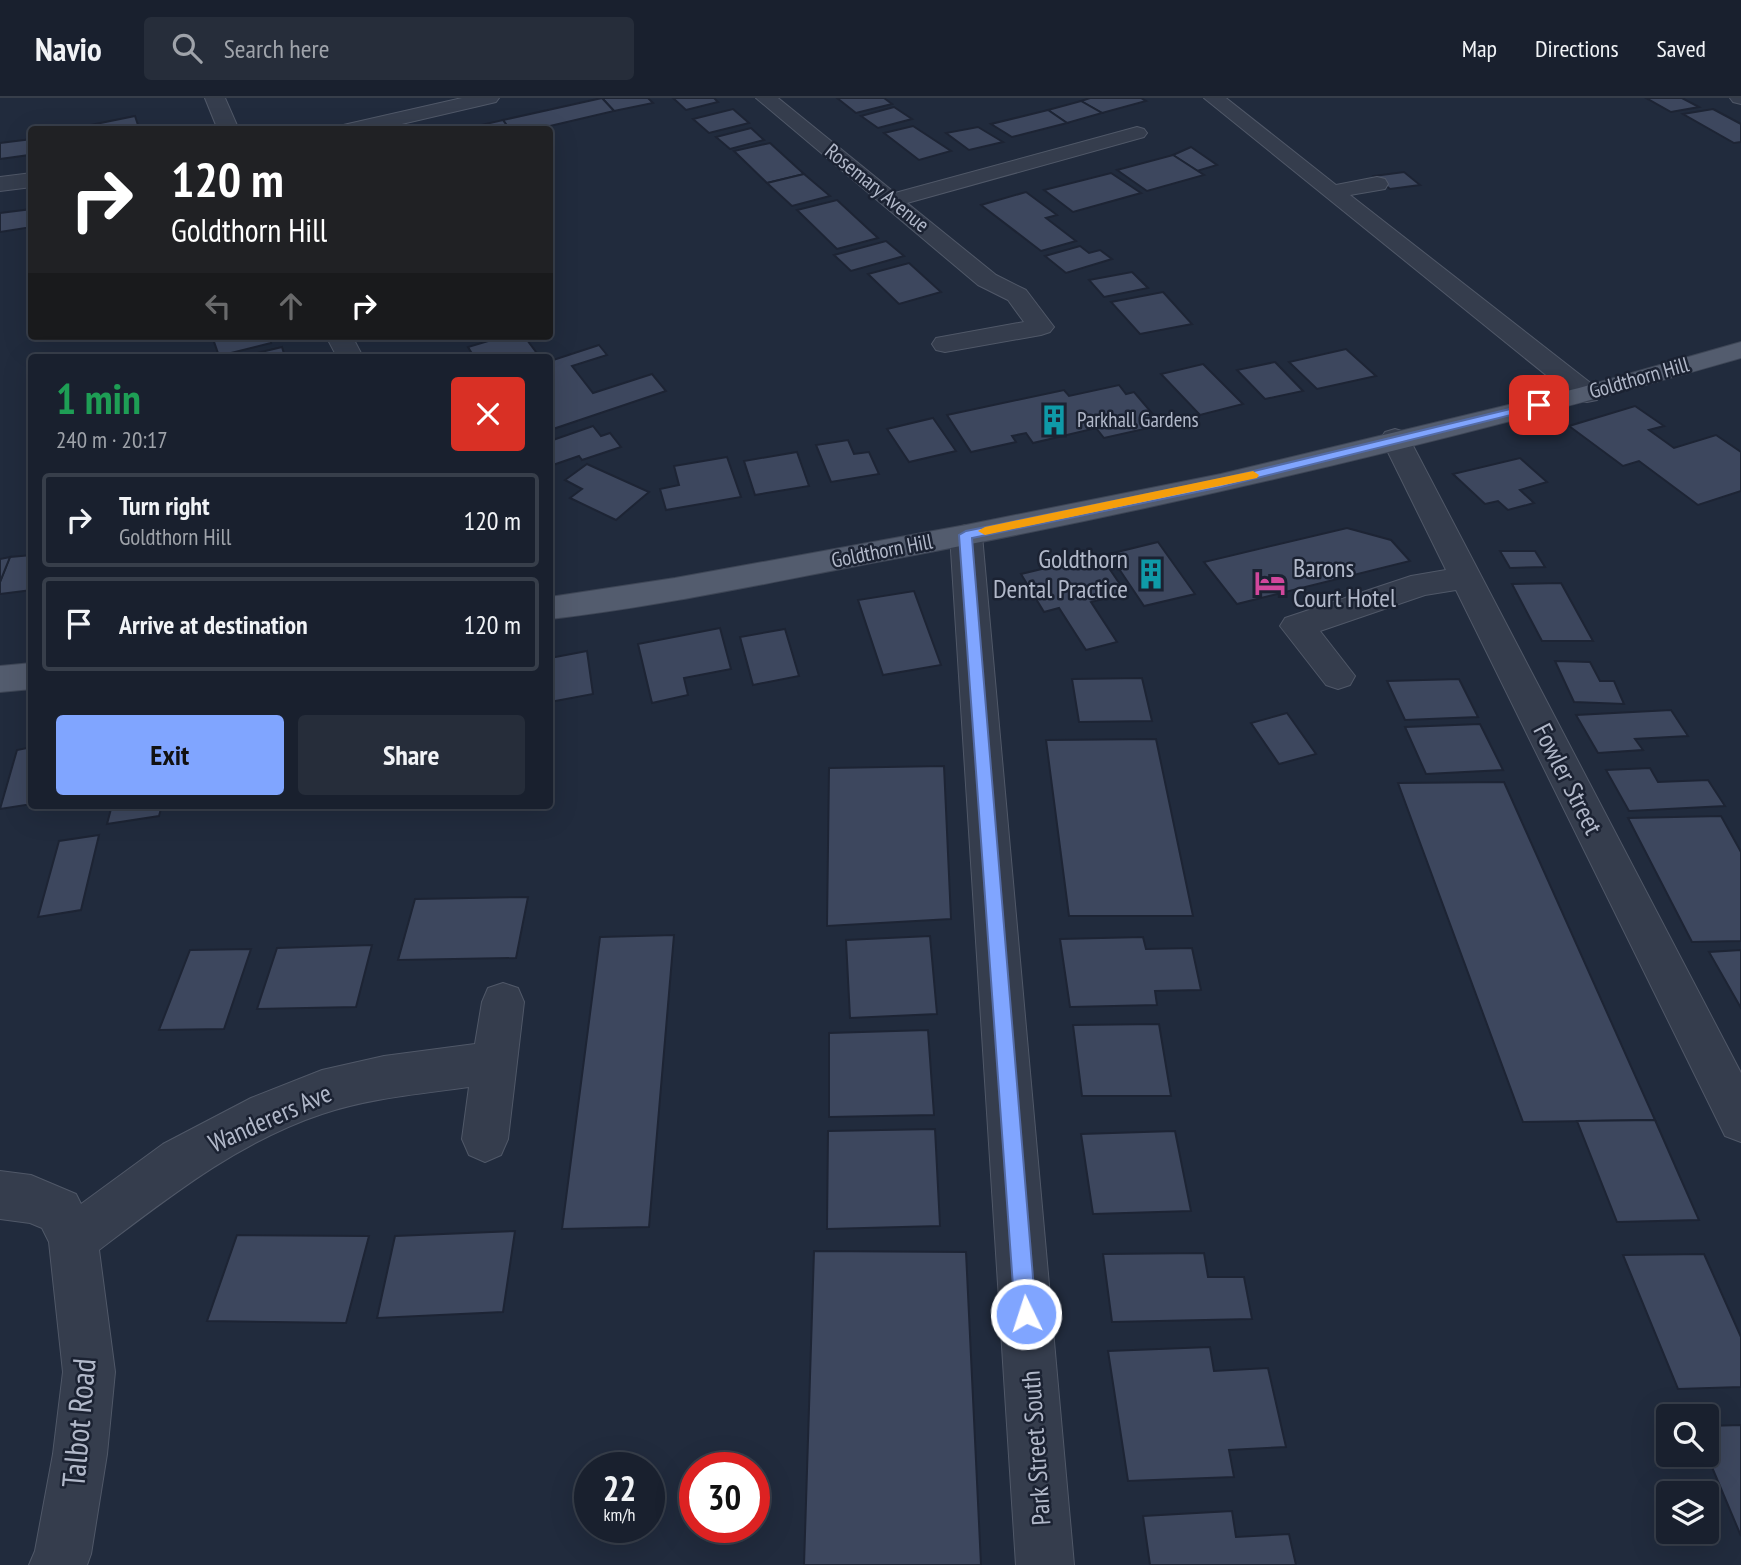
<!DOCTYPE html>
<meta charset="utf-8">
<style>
:root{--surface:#19202e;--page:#262d3a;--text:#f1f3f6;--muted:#9fa3aa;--line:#373e4a;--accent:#80a5ff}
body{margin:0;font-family:"PT Sans Narrow",sans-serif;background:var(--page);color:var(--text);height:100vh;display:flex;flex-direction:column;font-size:26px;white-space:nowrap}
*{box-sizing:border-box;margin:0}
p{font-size:23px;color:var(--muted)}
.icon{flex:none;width:38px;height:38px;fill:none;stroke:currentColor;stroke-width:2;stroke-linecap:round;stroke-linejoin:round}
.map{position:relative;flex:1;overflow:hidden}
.sheet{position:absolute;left:28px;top:256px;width:525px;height:455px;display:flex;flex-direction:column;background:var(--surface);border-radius:7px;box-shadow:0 7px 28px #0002,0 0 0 2px var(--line)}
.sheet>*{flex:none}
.hud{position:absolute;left:28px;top:28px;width:525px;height:214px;border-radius:7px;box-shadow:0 7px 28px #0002,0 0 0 2px var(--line);background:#202124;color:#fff;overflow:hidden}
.buttons{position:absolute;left:1656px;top:1306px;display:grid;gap:14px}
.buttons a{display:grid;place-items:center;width:63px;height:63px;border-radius:7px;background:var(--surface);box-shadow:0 7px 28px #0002,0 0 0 2px var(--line);font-size:35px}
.speed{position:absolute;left:574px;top:1354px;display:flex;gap:14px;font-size:35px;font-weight:700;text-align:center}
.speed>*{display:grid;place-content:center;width:91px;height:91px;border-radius:50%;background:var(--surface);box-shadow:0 7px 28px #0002,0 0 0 2px var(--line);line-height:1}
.speed small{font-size:18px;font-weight:400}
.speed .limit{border:10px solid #d22;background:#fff;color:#111}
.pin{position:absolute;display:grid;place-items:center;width:60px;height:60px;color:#fff;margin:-30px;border-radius:14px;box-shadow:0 4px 10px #0006}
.me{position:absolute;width:77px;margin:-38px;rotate:356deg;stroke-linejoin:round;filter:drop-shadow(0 0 5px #0008)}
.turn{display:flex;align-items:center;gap:24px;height:147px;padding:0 28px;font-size:32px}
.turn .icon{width:91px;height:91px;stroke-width:2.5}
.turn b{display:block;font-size:49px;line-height:60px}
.lanes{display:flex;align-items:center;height:66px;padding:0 28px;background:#0003;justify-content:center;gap:35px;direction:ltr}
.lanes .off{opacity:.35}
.round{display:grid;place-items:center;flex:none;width:74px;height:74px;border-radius:7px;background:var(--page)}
.overview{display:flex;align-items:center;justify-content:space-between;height:119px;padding:0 28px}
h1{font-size:42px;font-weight:800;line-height:52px;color:#1e9e55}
.action{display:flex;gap:14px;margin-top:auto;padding:14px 28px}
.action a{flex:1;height:80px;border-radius:7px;background:var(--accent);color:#111;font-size:28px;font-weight:800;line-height:80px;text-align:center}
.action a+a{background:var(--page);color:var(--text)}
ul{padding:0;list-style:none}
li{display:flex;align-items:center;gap:21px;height:94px;margin:0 14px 10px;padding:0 14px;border:4px solid var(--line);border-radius:7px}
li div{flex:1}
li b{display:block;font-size:26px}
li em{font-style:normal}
header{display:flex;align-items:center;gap:42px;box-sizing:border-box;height:98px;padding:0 35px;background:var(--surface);border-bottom:2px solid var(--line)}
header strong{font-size:33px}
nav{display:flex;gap:38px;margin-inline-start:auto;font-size:24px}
.search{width:490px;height:63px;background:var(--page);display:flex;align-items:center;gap:18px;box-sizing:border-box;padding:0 24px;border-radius:7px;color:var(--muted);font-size:26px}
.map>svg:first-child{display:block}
.building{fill:#3d475e;stroke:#1d2434;stroke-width:2}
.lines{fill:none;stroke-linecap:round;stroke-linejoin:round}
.minor-casing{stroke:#505868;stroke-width:2}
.major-casing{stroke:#3e4656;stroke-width:2}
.minor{fill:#353d4d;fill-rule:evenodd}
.major{fill:#535c6e;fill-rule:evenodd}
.route{fill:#80a5ff;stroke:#536ba6;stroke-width:2}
.slow{fill:#f59e0b}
.labels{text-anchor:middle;stroke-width:5;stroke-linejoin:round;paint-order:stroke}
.far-street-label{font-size:21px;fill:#b1b8c9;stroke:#1b2232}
.far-poi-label{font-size:21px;fill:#b1b8c9;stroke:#1b2232;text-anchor:start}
.poi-label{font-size:26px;fill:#b1b8c9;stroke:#1b2232;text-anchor:end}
.street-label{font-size:26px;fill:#b1b8c9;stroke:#1b2232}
.near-street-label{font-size:32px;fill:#b1b8c9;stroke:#1b2232}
</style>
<header>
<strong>Navio</strong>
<div class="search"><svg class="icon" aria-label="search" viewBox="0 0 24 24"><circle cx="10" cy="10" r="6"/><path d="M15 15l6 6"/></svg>Search here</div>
<nav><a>Map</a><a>Directions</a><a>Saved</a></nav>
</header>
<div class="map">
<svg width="1741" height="1467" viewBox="0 0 1741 1467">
<rect width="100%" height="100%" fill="#212b3d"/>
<g class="building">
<polygon points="602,0 648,0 653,5 614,13"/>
<polygon points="602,0 614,13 533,32 510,32 503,22"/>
<polygon points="673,0 714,0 718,4 686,12"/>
<polygon points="837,0 884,0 892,6 856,15"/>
<polygon points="1090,0 1141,0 1146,3 1102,15 1081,3"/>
<polygon points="1646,0 1682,0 1699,9 1671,14"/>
<polygon points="1081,3 1102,15 1067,25 1048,12"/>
<polygon points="894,9 912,21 878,30 861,18"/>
<polygon points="733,11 749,25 709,35 693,21"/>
<polygon points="1713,11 1741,26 1741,44 1734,45 1683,16"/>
<polygon points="1048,12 1067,25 1012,39 991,26"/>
<polygon points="135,18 138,27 117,32 66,32"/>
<polygon points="503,22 510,32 459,32"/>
<polygon points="913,28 951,53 919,62 884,35"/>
<polygon points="978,29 1003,44 969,52 946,35"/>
<polygon points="751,30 764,42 730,51 716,39"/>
<polygon points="32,41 29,57 0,61 0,45"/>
<polygon points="770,45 804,76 767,85 734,53"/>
<polygon points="1191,49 1217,67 1197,73 1173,57"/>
<polygon points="1173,57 1204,77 1147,93 1117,72"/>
<polygon points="1404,74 1420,87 1390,91 1374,78"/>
<polygon points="1111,75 1141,95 1073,114 1044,92"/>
<polygon points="804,76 830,98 792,108 767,85"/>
<polygon points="1026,94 1057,117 1046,120 1076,143 1041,153 981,107"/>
<polygon points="837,102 878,140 837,151 797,112"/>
<polygon points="32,111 32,129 0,134 0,115"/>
<polygon points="886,143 904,158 851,173 834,157"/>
<polygon points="1080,148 1089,155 1100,152 1112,161 1066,175 1045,158"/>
<polygon points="909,165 941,194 899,206 868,176"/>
<polygon points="1132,174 1148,190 1104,199 1089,182"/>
<polygon points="1163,194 1192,226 1140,236 1111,204"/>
<polygon points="212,238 269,238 271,245 219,258"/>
<polygon points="505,238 524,238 539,258 474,259 468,249"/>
<polygon points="599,247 607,257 572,268 593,295 652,276 666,293 550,332 550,263"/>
<polygon points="282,249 285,259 241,259"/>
<polygon points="1346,251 1376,278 1317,291 1289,264"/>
<polygon points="1275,264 1303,293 1265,301 1237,272"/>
<polygon points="1203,266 1243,306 1200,317 1161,276"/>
<polygon points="1119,287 1126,296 1134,294 1162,327 1104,340 1096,330 1033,345 1026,335 1012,338 1016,344 971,354 947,317 1064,292 1069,298"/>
<polygon points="1635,308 1664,328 1649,332 1674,350 1716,337 1741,354 1741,393 1698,407 1639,363 1623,368 1569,328"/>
<polygon points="933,320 956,353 909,364 887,331"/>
<polygon points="593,328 601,338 610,335 621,349 582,362 579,358 550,368 550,343"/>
<polygon points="848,342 854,356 869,354 879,376 831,384 816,347"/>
<polygon points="797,354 809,388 755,397 744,363"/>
<polygon points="727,359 741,399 666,412 660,391 679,387 674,368"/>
<polygon points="1520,360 1547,384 1520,392 1534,405 1508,412 1498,403 1485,406 1453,376"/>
<polygon points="587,366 649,394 616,422 570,400 582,391 565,382"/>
<polygon points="1347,430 1391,442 1410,463 1237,506 1204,464"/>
<polygon points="1158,444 1195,496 1144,508 1109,456"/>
<polygon points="1500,453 1535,453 1545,469 1510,470"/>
<polygon points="32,457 32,492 0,496 0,484 10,459"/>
<polygon points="1100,457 1126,495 1091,504 1117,544 1086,552 1059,510 1044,514 1021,476"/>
<polygon points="10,459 0,484 0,461"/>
<polygon points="1561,485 1593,543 1542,543 1512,486"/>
<polygon points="914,493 941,567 883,577 858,502"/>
<polygon points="720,530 731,571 684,580 688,597 652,605 638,546"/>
<polygon points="785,531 799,578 753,587 740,539"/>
<polygon points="587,553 593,596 550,604 550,560"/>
<polygon points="1555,563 1590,564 1600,583 1614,583 1624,606 1574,604"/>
<polygon points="1142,580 1152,623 1079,624 1072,581"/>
<polygon points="1459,581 1478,619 1405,622 1387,583"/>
<polygon points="1671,612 1688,638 1635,641 1643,652 1598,655 1576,617"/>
<polygon points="1287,615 1316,656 1279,666 1251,625"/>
<polygon points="1480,626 1503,672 1426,676 1405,629"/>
<polygon points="1156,641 1193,818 1069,818 1046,642"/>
<polygon points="32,649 32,706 0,711 17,652"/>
<polygon points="944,668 951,821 827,828 829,670"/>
<polygon points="1650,670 1658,684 1708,682 1725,708 1629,713 1606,672"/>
<polygon points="1504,684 1655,1022 1523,1024 1398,685"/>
<polygon points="112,707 162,707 159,718 107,726"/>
<polygon points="1721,718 1741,754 1741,843 1692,844 1628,720"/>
<polygon points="99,737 81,812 38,819 59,743"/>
<polygon points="528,799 516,860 398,862 415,801"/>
<polygon points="674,837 649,1129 562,1131 600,839"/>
<polygon points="930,838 937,916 850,920 846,842"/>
<polygon points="1143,839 1146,851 1192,850 1201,892 1155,893 1157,907 1070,909 1060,841"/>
<polygon points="372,847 356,909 257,911 277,850"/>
<polygon points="251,851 224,931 159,932 190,852"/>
<polygon points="1741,852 1741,910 1709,854"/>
<polygon points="1159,926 1171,998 1082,998 1073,927"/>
<polygon points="928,932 934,1017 829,1019 829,935"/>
<polygon points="1655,1022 1680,1079 1699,1122 1617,1124 1577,1023"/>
<polygon points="935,1031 940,1128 827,1131 828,1033"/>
<polygon points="1175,1033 1191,1113 1093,1116 1081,1036"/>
<polygon points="515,1133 503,1214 377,1220 395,1138"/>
<polygon points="237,1137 369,1138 346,1225 207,1223"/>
<polygon points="814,1153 966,1154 981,1467 804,1467"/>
<polygon points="1204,1155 1208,1179 1244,1179 1252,1221 1112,1224 1103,1156"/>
<polygon points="1704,1156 1741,1239 1741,1289 1678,1291 1623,1157"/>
<polygon points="1210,1249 1214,1273 1268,1270 1286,1349 1229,1352 1234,1379 1128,1383 1108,1253"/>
<polygon points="1741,1327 1741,1438 1706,1355 1706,1328"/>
<polygon points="1232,1413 1236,1439 1289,1436 1296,1467 1150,1467 1143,1418"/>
</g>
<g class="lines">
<g class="minor-casing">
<g id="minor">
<polygon points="205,0 225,0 239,32 218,32"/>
<polygon points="462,0 499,0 496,4 376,32 336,32 339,28"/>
<polygon points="756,0 778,0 895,95 1137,29 1144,31 1147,35 1144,39 907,105 996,177 1026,192 1054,229 1050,234 1041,237 945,254 936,252 932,246 936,240 1024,224 1008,202 978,187"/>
<polygon points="1204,0 1226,0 1336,87 1377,79 1385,81 1388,86 1385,91 1350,97 1597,290 1601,296 1597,302 1587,304 1577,302"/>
<polygon points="1730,0 1741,0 1741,6 1733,4"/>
<polygon points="32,75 32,89 0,93 0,79"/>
<polygon points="326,238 352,238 363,259 337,259"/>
<polygon points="1395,331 1405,334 1409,340 1741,975 1741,1044 1725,1038 1456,492 1425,497 1320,533 1355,578 1350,587 1338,591 1326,587 1280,528 1285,520 1411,478 1446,472 1381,340 1385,334"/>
<polygon points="966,427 977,430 982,437 1074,1467 1016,1467 950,437 955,430"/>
<path d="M503,885L518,890L524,904L508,1041L501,1057L485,1064L469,1057L462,1041L469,989C420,996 369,1000 322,1016C238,1044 169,1099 99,1152L115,1274L107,1356L91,1456L87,1467H29L35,1453L53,1356L63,1274L49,1144L42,1130L30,1125L0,1121V1073L31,1077L76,1096L81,1106L163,1046L251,1000L322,972L384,958L475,946L482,904L488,890Z"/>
</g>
</g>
<g class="major-casing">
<g id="major">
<path d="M1741,244V260C1460,341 1175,408 888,462C776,483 663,508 550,521V499L675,480L966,427L1221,376L1579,290Z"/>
<polygon points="32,565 32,591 0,594 0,568"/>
</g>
</g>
<use href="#minor" class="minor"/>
<use href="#major" class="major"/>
</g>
<polygon class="route" points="1539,304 1545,307 1543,309 1221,389 972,440 1036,1216 1033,1224 1026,1227 1018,1224 1015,1216 959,437 966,433 1221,381"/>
<polygon class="slow" points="1253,373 1259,377 1257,380 985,437 978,433 985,429"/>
<defs>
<g id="building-bare" transform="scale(2.415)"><path d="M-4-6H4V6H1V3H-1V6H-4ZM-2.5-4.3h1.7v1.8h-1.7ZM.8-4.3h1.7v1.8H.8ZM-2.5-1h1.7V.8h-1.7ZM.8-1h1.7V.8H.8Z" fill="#0f9aa8" stroke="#1b2232" stroke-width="2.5" paint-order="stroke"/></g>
<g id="hotel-bare" transform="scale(2.415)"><path d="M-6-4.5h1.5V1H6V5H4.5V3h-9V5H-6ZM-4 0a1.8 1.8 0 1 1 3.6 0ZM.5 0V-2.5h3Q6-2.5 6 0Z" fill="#d1479c" stroke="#1b2232" stroke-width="2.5" paint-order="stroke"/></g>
</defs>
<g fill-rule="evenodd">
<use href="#building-bare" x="1054" y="322"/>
<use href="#building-bare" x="1151" y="476"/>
<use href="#hotel-bare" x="1270" y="485"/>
</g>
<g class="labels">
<g class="far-street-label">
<text transform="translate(877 90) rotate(39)" y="7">Rosemary Avenue</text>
<text transform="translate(1639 280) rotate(-16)" y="7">Goldthorn Hill</text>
<text transform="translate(882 453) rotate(-11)" y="7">Goldthorn Hill</text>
</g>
<g class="far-poi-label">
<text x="1077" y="329">Parkhall Gardens</text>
</g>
<g class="poi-label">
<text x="1128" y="470">Goldthorn<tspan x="1128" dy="30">Dental Practice</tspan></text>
<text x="1293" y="479" text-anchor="start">Barons<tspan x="1293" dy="30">Court Hotel</tspan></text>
</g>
<g class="street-label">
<text transform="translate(1568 681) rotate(63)" y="9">Fowler Street</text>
<text transform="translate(270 1020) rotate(-24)" y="9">Wanderers Ave</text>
<text transform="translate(1036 1350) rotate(-94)" y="9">Park Street South</text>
</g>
<g class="near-street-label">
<text transform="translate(79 1325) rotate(-85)" y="11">Talbot Road</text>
</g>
</g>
</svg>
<div class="buttons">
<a><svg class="icon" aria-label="search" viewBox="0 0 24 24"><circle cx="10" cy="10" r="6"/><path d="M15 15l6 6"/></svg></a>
<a><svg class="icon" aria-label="layers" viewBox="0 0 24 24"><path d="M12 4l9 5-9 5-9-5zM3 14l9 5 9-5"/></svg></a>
</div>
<div class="speed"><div>22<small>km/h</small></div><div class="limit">30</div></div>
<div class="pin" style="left:1539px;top:307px;background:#d93025"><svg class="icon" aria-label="arrive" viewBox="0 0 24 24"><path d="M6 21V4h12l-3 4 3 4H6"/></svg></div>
<svg class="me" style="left:1026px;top:1216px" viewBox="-20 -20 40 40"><circle r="17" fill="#80a5ff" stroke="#fff" stroke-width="3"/><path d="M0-11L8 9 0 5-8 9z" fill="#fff"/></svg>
<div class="hud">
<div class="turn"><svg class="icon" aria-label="right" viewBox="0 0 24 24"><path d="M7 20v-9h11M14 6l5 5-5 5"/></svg><div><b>120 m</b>Goldthorn Hill</div></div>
<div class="lanes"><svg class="icon off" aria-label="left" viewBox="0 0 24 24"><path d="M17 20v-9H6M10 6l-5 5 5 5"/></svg><svg class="icon off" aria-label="ahead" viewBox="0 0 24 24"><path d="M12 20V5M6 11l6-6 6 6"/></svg><svg class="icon" aria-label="right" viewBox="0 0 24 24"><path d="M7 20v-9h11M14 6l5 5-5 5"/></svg></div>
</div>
<section class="sheet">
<div class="overview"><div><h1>1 min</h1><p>240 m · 20:17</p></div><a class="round" style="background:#d93025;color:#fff"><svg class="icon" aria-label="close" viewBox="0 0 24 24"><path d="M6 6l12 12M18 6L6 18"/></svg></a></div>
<ul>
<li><svg class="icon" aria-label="right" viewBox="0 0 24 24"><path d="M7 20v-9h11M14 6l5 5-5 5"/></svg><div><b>Turn right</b><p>Goldthorn Hill</p></div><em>120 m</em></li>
<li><svg class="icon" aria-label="arrive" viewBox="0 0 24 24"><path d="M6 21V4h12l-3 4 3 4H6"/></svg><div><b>Arrive at destination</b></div><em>120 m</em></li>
</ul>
<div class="action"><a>Exit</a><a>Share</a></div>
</section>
</div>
